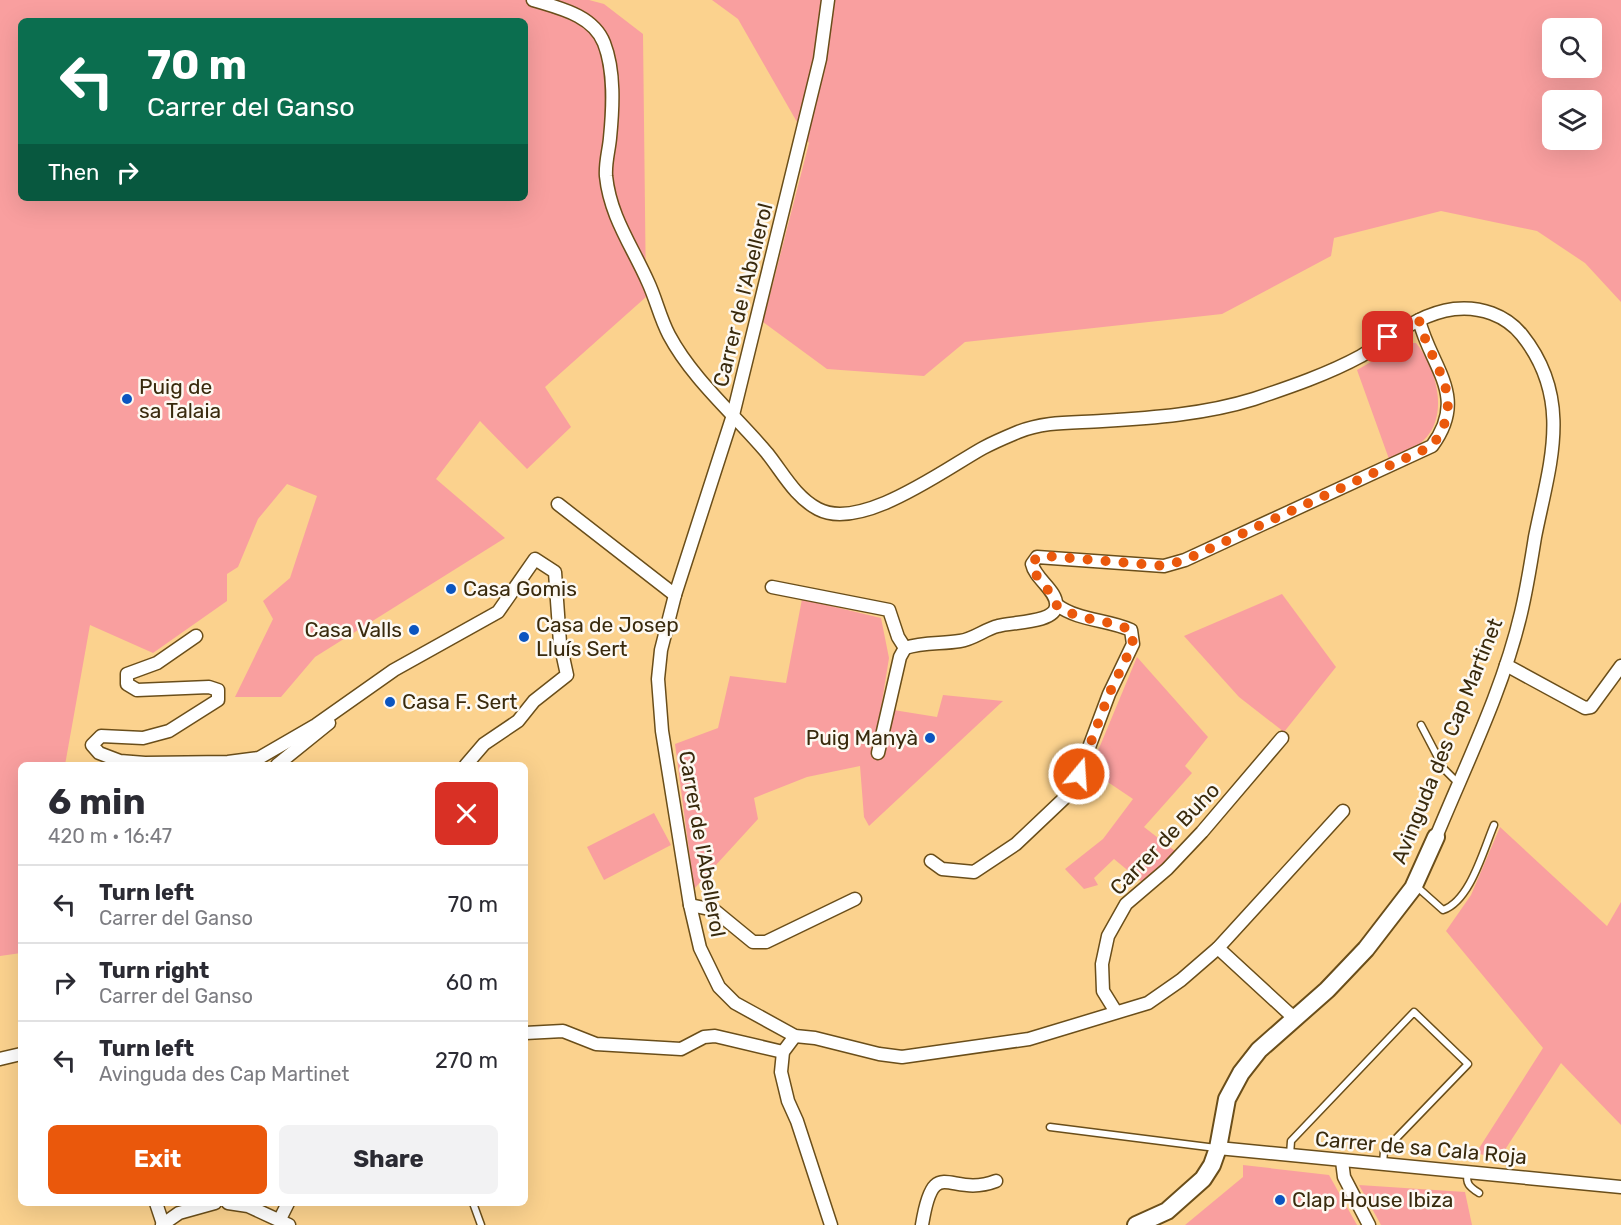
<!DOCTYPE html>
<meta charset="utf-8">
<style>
:root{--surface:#fff;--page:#f2f2f3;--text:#2b2b33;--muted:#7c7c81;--line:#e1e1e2;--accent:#ea580c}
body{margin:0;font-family:Rubik,sans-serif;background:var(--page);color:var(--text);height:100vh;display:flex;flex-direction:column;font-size:22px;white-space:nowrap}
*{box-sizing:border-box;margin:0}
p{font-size:20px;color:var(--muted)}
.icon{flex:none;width:33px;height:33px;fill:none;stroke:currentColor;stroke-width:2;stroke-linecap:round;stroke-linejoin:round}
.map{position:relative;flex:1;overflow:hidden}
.side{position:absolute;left:18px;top:762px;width:510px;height:444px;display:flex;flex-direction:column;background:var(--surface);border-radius:9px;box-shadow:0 6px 24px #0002}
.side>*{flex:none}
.guide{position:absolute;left:18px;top:18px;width:510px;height:183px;border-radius:9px;box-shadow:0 6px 24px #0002;background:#0b6e4f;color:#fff;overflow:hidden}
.tools{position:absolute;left:1542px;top:18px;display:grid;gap:12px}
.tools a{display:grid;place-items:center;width:60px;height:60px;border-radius:9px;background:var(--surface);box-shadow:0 6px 24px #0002;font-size:30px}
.pin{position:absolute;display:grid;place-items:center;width:51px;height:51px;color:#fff;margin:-26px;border-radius:12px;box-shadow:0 3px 9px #0006}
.me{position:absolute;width:66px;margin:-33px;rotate:18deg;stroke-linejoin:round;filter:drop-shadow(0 0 4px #0008)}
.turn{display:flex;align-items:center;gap:21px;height:126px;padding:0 30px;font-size:27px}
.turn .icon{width:78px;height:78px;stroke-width:2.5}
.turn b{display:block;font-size:42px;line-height:51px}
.then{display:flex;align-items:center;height:57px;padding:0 30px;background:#0003;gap:12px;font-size:22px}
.round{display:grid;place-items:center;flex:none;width:63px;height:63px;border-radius:9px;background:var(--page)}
.head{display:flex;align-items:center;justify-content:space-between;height:102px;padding:0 30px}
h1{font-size:36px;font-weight:700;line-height:45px}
.cta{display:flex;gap:12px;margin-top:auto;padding:12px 30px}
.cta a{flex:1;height:69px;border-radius:9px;background:var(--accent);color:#fff;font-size:24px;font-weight:700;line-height:69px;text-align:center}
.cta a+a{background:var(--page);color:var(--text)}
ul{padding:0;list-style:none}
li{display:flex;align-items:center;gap:18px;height:78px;padding:0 30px;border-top:2px solid var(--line)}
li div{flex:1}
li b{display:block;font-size:22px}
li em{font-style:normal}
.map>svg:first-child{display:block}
.green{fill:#f99f9f;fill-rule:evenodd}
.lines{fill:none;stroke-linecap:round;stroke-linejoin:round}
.service-casing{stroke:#6a4e1a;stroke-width:9}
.minor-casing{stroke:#6a4e1a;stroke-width:15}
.tertiary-casing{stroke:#6a4e1a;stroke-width:20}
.service{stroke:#fff;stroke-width:6}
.minor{stroke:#fff;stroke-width:12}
.tertiary{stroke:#fff;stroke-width:16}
.route{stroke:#ea580c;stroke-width:10;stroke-dasharray:0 18}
.poi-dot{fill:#0b55c0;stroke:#fdf9f2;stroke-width:2}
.labels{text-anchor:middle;stroke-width:5;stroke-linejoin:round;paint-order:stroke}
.street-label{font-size:21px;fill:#392a0d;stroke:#fdf9f2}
.poi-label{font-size:21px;fill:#392a0d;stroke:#fdf9f2;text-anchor:start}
</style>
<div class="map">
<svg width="1621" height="1225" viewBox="0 0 1621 1225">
<rect width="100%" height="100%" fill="#fbd28e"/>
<g class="green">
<path d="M0,0H589L604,4L643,34L646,297L545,387L571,427L527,469L480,421L436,479L505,538L315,657L281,697H235L273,619L263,601L290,578L317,496L287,484L258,519L238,567L227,574V601L153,653L90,625L65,765H21V953L0,956ZM21,21H525V198H21Z"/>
<path d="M712,0H1621V302L1585,263L1537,231L1441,211L1334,238L1331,256L1222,314L965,342L924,376L827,369L763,322L809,143L738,19ZM1552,28H1592V68H1552ZM1552,100H1592V140H1552Z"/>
<path d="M1404,343H1416C1436,367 1451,417 1422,442C1414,449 1399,454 1389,459L1357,370Z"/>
<polygon points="1282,594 1336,667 1284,732 1239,697 1184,636"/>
<polygon points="802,599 881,618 889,658 881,708 937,717 943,695 1003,701 869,826 864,817 860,766 807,777 754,798 758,819 694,889 675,744 718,728 730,676 786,683"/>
<polygon points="1137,657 1208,737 1185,766 1192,773 1144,827 1175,851 1143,883 1114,859 1094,878 1098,885 1084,889 1065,869 1103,839 1133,799 1090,770"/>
<polygon points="654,813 671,845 604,880 587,847"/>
<polygon points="1500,827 1607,926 1621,902 1621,1125 1561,1063 1499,1159 1476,1153 1543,1048 1446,931 1471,895"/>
<polygon points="1243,1165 1329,1175 1357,1225 1185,1225 1243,1177"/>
<polygon points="1359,1185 1465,1192 1472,1225 1381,1225"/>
</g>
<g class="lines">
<g class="service-casing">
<g id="service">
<polyline points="1421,725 1444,769 1458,783"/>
<path d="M1415,885L1443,910C1470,901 1483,851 1494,825"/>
<polyline points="1050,1127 1216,1148"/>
<polyline points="1290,1155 1291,1141 1414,1012 1468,1064 1384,1151 1383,1164"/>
<path d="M1468,1172C1465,1184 1470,1187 1479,1193"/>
<polyline points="473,1203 481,1225"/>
</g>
</g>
<g class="minor-casing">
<g id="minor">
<path d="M533,0C559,8 593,15 604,43C615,71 613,108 610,138C609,150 605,163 606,176C610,216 632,246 648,282C656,299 660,318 669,335C693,380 735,415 767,453C783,473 795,497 818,509C861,532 945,469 983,448C994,442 1006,437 1018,432C1045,421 1073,423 1102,421C1153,418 1206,414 1254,399C1290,387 1328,374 1361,356C1392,338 1417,314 1454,309C1480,306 1506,315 1522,335C1574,400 1549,466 1535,537C1531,562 1527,588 1521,613C1503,690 1466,764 1436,837"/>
<polyline points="828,0 820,59 733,415 675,595 661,650 658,679 662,731 690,905 700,948 719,987 735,1003 795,1036 815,1038 879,1054 902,1057 1029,1039 1148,1003 1181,980 1218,948 1343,811"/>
<polyline points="558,504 675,595"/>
<path d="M772,587L889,610L898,637L905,648C923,642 942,644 960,641C974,639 985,629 998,626C1011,622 1055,623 1056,606C1058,591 1035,579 1032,564L1037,557L1164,566L1185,560L1432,446C1469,396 1431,368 1419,320"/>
<polyline points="196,636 157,663 127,674 127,684 137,690 209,687 218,690 218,700 169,731 143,738 101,736 92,745 99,753 120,761 145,763 228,762 259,758 316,725 394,670 498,612 535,559 555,572 560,643 567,675 534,701 518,721 484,744 466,765"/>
<polyline points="1506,665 1585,708 1591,707 1621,666"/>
<polyline points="878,753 900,657 905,648"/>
<polyline points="277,765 329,723"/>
<path d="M931,861L942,869L974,872L1016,844L1073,790L1109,694L1133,644L1131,630C1106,619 1079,621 1057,605"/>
<polyline points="690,905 714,910 753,942 766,942 855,899"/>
<polyline points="1218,948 1294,1018"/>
<polyline points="1116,1012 1103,991 1102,964 1108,936 1126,904 1167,869 1202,832 1282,738"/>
<polyline points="525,1033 563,1031 596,1044 681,1049 704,1037 715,1036 783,1052"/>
<polyline points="795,1036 783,1052 781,1072 788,1101 797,1121 831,1225"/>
<polyline points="0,1059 21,1054"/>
<polyline points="1218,1148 1621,1187"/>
<polyline points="1342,1161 1344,1177 1369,1225"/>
<polyline points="156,1203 163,1224"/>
<polyline points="228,1203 248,1206 289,1225"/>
<polyline points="280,1219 288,1203"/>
<polyline points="162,1225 179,1213 215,1203"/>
<path d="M922,1225C934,1151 949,1199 996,1181"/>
</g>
</g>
<g class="tertiary-casing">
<polyline id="tertiary" points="1136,1225 1167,1211 1203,1179 1212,1165 1218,1148 1227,1099 1241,1073 1259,1050 1327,990 1366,949 1413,888 1436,837"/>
</g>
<use href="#service" class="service"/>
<use href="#minor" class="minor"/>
<use href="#tertiary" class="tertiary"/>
</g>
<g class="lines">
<path class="route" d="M1079,774L1109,694L1133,644L1131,630C1106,619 1079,621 1057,606C1052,589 1035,581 1032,564L1037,557L1046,556L1164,566L1185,560L1432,446C1469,396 1431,368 1419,320L1388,337"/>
</g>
<g class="poi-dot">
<circle cx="127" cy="399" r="6"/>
<circle cx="451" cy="589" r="6"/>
<circle cx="414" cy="630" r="6"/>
<circle cx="524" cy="637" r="6"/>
<circle cx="390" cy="702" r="6"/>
<circle cx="930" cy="738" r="6"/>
<circle cx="1280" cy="1200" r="6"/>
</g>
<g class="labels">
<g class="street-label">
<text transform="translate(743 295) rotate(-76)" y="7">Carrer de l'Abellerol</text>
<text transform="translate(1447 741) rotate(-68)" y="7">Avinguda des Cap Martinet</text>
<text transform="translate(1165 839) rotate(-46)" y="7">Carrer de Buho</text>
<text transform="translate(702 844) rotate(80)" y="7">Carrer de l'Abellerol</text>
<text transform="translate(1421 1148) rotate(5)" y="7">Carrer de sa Cala Roja</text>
</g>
<g class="poi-label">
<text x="139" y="394">Puig de<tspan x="139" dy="24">sa Talaia</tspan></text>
<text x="463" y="596">Casa Gomis</text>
<text x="536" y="632">Casa de Josep<tspan x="536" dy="24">Lluís Sert</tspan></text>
<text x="402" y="637" text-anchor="end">Casa Valls</text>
<text x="402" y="709">Casa F. Sert</text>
<text x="918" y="745" text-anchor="end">Puig Manyà</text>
<text x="1292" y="1207">Clap House Ibiza</text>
</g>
</g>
</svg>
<div class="tools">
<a><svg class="icon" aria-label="search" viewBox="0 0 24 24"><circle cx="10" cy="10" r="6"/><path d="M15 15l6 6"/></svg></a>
<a><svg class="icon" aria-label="layers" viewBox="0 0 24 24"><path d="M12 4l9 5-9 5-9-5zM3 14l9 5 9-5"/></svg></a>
</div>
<div class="pin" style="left:1388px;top:337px;background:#d93025"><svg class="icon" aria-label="arrive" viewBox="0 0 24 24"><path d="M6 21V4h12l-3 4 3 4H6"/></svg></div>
<svg class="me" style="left:1079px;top:774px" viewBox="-20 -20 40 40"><circle r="17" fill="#ea580c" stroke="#fff" stroke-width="3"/><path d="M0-11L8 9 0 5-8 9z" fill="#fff"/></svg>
<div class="guide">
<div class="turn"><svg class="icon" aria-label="left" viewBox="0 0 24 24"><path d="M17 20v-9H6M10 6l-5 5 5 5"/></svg><div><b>70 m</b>Carrer del Ganso</div></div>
<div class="then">Then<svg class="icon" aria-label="right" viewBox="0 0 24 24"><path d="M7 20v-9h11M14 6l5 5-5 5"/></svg></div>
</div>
<section class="side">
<div class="head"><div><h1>6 min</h1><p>420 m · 16:47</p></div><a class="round" style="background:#d93025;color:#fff"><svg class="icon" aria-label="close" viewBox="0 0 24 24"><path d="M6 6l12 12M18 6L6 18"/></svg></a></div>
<ul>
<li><svg class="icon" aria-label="left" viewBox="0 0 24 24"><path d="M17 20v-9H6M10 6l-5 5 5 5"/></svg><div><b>Turn left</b><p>Carrer del Ganso</p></div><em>70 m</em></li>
<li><svg class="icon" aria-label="right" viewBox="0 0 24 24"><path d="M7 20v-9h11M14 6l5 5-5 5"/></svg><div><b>Turn right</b><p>Carrer del Ganso</p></div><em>60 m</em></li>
<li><svg class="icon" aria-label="left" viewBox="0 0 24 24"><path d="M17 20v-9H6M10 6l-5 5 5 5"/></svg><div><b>Turn left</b><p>Avinguda des Cap Martinet</p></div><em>270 m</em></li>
</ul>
<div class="cta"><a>Exit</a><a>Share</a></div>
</section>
</div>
